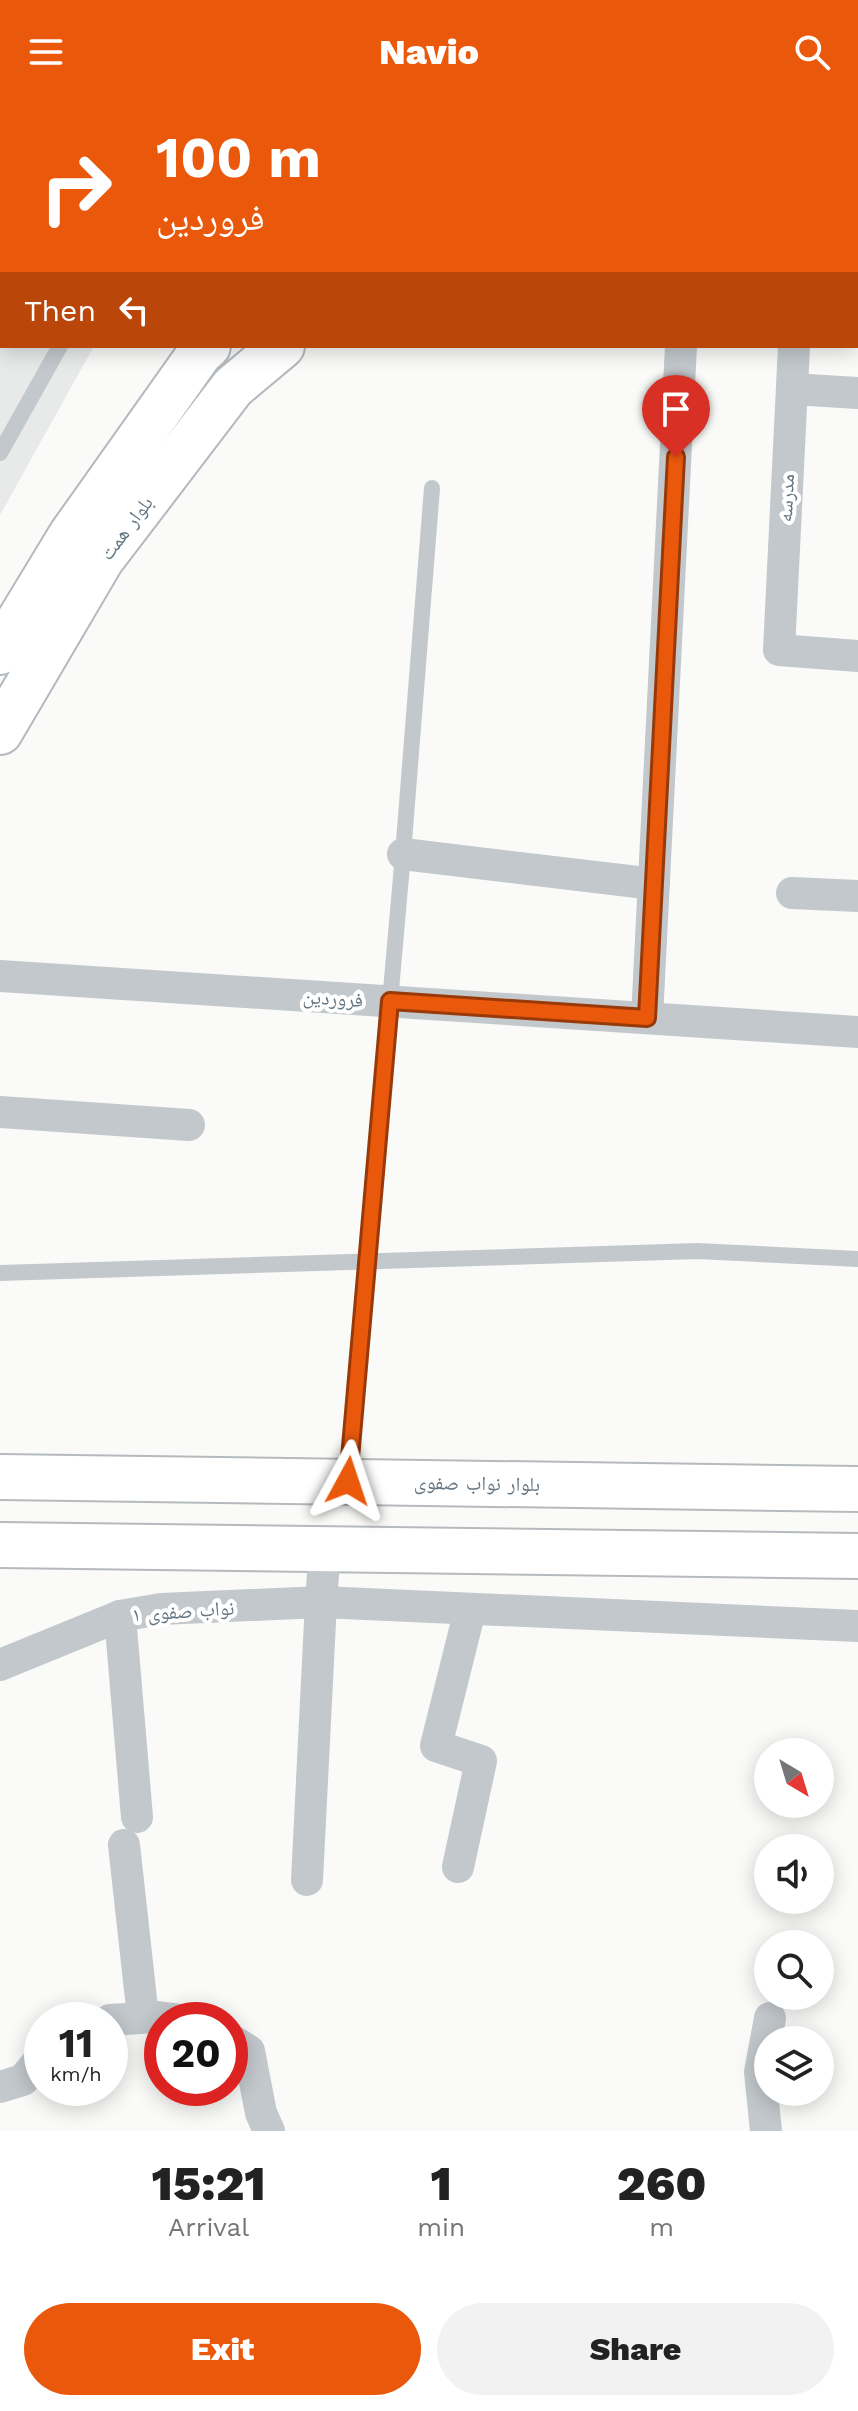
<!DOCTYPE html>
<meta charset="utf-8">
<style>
:root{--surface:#fff;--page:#f2f2f2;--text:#222;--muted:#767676;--accent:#ea580c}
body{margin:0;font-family:"Work Sans","Noto Naskh Arabic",sans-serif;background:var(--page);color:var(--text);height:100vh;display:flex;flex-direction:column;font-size:30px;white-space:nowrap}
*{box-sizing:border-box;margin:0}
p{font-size:26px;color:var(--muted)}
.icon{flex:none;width:44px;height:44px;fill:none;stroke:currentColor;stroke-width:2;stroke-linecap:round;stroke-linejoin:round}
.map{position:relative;height:2027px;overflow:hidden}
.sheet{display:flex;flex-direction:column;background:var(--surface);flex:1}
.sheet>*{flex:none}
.hud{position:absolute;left:0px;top:0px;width:858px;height:244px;box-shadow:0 4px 20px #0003;background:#ea580c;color:#fff;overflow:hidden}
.needle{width:52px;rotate:142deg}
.buttons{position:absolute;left:754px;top:1634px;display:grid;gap:16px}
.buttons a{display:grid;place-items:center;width:80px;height:80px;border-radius:50%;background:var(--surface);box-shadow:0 4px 20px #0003;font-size:40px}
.speed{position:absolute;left:24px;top:1898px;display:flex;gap:16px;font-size:40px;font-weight:700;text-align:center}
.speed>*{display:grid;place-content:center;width:104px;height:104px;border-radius:50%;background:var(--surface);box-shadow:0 4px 20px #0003;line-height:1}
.speed small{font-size:20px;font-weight:400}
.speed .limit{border:12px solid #d22;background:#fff;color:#111}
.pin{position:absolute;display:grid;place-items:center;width:68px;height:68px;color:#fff;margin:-82px -34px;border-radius:50% 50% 50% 0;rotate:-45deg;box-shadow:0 0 8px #0007}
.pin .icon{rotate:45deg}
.me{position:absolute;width:88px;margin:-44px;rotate:5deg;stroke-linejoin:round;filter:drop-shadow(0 0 6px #0008)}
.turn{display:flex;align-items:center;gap:28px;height:168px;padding:0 24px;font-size:36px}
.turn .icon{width:104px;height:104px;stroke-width:2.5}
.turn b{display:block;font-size:56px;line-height:68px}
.then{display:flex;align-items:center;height:76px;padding:0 24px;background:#0003;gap:16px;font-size:30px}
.eta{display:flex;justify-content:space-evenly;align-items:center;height:136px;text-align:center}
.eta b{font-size:48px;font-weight:800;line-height:56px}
.action{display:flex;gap:16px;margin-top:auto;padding:16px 24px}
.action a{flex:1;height:92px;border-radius:48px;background:var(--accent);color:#fff;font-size:32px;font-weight:800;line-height:92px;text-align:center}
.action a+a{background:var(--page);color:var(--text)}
header{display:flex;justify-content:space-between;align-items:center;height:104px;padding:0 24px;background:var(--accent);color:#fff;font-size:36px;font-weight:800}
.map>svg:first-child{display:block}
.built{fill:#e8e9e9}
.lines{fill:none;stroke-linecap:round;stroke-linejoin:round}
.secondary-casing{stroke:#b3babf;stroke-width:48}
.primary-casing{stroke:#b5babe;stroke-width:48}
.lane{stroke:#c3c8cc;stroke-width:16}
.street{stroke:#c3c8cc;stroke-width:32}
.secondary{stroke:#fff;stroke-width:44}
.primary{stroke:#fff;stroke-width:44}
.route-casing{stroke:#983908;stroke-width:20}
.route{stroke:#ea580c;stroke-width:14}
.labels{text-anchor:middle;stroke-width:8;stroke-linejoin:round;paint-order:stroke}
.street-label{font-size:20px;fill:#657683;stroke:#fff}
</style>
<header><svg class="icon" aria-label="menu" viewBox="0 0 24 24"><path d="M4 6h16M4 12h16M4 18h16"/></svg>Navio<svg class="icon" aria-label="search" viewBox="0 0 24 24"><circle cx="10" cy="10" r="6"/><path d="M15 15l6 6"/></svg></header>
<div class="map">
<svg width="858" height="2027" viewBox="0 0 858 2027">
<rect width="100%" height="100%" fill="#fafaf8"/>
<polygon class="built" points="0,0 229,0 2,2 2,242 94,242 0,411"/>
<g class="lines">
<g class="secondary-casing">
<g id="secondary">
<polyline points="523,2 527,0"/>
<polyline points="606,2 609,0"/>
<polyline points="0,548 71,431 200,249 208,242"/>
<polyline points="0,628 101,456 233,283 282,242"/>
</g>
</g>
<g class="primary-casing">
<g id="primary">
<polyline points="0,1373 858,1385"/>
<polyline points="0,1441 858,1452"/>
</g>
</g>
<g class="lane">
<polyline points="193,2 194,0"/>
<polyline points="0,349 60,242"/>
<polyline points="0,1169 697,1147 858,1155"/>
<polyline points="348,1375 403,750 432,384"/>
</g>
<g class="street">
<polyline points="691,2 691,0"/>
<polyline points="856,43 858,44"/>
<polyline points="794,242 779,546 858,552"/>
<polyline points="792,285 858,289"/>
<polyline points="403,750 654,780"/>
<polyline points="792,789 858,792"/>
<polyline points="0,872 858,928"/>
<polyline points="647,914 681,242"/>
<polyline points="0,1008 189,1021"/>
<polyline points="120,1512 137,1713"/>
<polyline points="0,1561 120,1512 161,1505 321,1498 325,1443"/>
<polyline points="124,1741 143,1913"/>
<polyline points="458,1763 481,1657 436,1642 470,1506"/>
<polyline points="307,1776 321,1498 858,1522"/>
<polyline points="110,1916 156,1913 180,1916"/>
<polyline points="230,1935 249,1947 261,2009 269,2027"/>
<polyline points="0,1983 23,1976 42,1953"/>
<polyline points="766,2027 760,1968 770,1914"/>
</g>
<use href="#secondary" class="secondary"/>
<use href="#primary" class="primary"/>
</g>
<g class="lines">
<g class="route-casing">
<polyline id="route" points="348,1377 390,897 647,914 676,353"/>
</g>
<use href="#route" class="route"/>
</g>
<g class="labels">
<g class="street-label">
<text transform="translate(786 394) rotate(-87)" y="7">مدرسه</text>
<text transform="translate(126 424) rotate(-53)" y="7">بلوار همت</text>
<text transform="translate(333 894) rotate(4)" y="7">فروردین</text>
<text transform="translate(477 1379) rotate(1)" y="7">بلوار نواب صفوی</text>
<text transform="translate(183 1507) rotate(-4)" y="7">نواب صفوی ۱</text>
</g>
</g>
</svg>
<div class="buttons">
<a><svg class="needle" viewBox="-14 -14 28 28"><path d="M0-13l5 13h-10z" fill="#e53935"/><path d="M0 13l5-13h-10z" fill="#767676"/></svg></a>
<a><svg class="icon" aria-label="sound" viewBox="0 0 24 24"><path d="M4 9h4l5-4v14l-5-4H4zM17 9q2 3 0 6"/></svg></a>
<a><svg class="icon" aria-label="search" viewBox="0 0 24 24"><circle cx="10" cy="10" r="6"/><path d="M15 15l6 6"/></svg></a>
<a><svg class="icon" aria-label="layers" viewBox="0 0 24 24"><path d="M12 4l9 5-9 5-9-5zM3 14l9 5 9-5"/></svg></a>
</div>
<div class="speed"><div>11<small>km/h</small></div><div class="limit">20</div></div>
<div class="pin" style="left:676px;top:353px;background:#d93025"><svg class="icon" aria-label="arrive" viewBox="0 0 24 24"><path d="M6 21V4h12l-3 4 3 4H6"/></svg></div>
<svg class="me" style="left:348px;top:1377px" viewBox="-20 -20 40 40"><path d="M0-17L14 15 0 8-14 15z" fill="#ea580c" stroke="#fff" stroke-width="4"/></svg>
<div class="hud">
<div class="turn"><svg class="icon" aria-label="right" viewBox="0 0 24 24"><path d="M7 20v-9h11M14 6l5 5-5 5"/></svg><div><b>100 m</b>فروردین</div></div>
<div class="then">Then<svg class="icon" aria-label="left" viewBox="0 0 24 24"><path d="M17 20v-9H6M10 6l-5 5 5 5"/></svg></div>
</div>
</div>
<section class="sheet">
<div class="eta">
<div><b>15:21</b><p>Arrival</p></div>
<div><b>1</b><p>min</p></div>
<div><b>260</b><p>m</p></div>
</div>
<div class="action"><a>Exit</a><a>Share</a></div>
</section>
